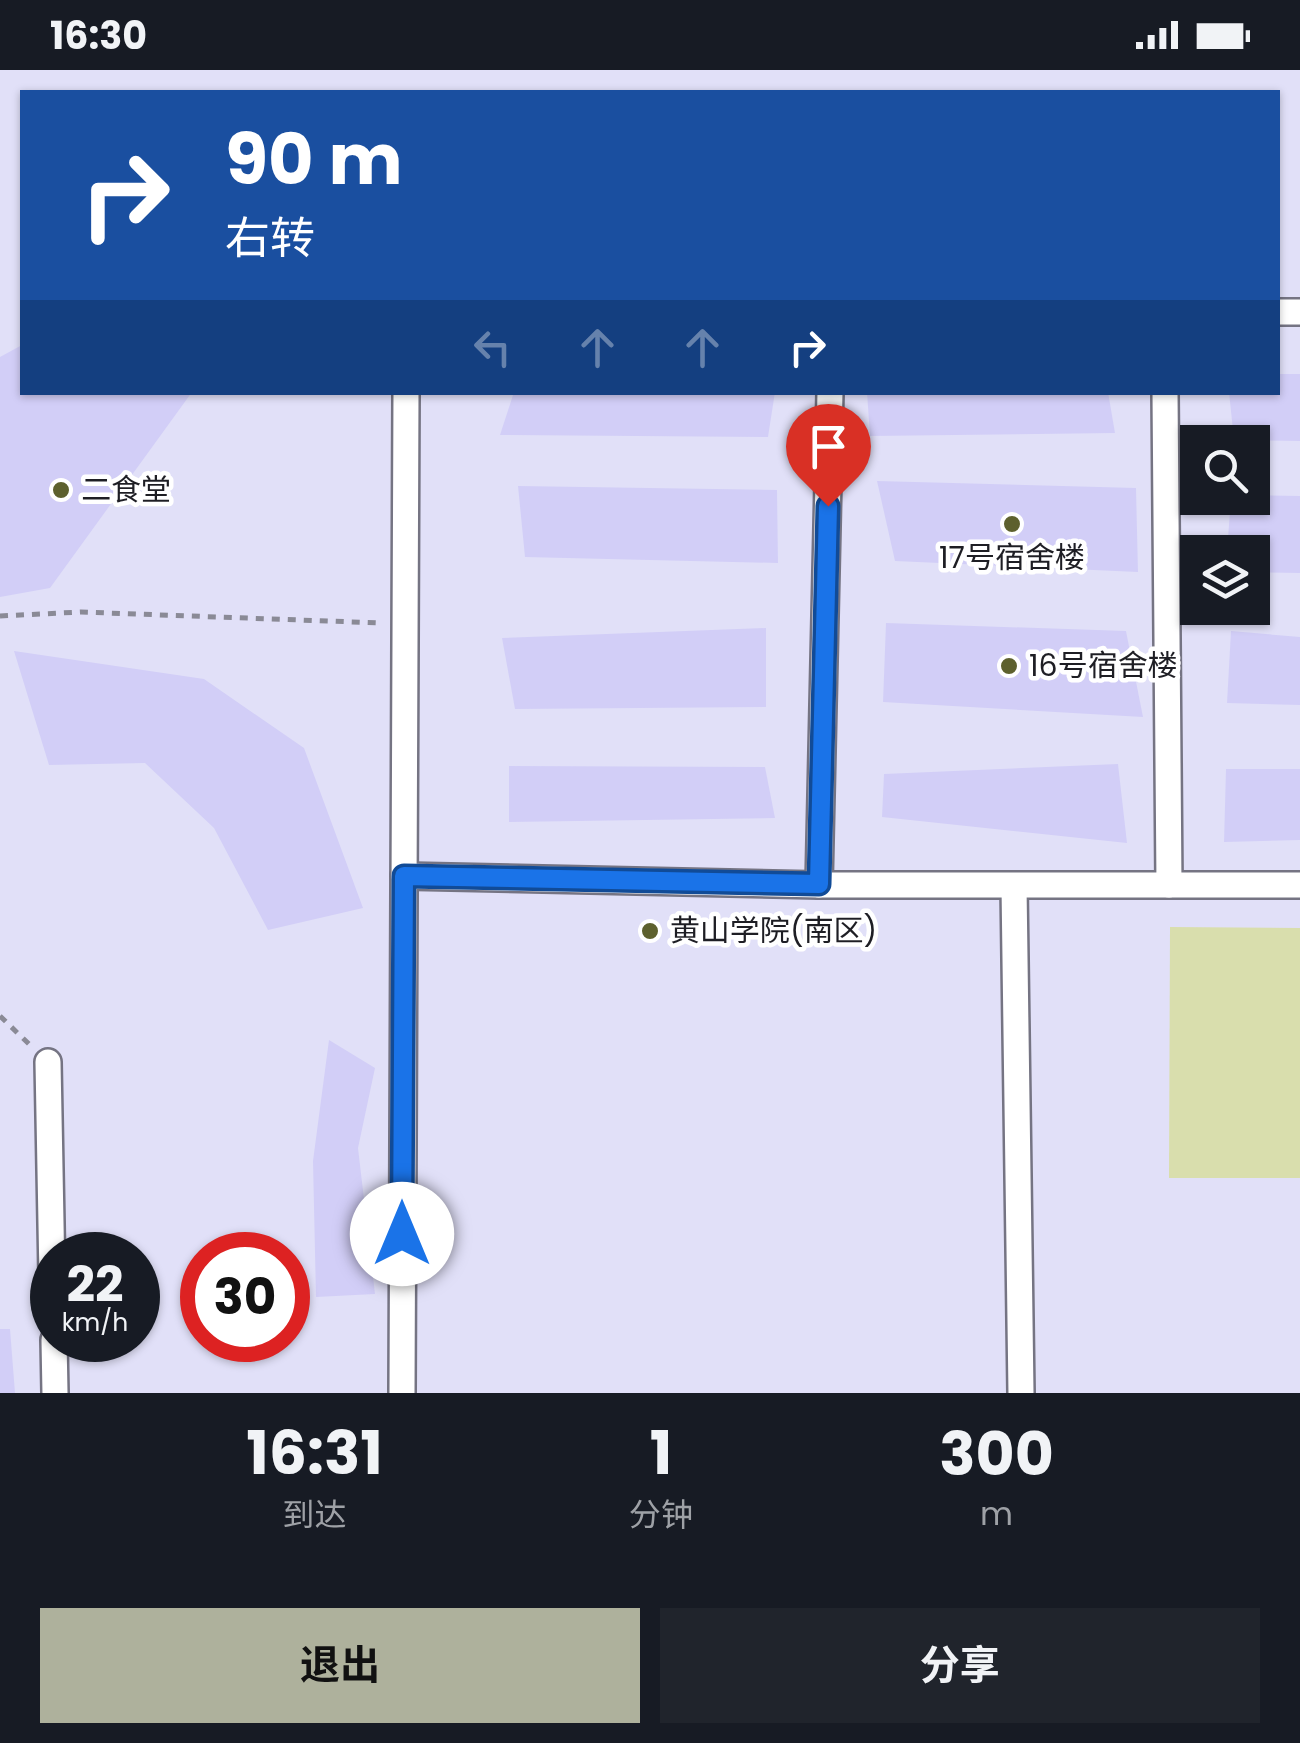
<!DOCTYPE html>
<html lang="zh">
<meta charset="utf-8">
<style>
:root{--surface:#171b24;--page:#20242c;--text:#f1f3f6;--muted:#9ea1a6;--accent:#aeb19c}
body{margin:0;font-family:Poppins,"Noto Sans SC",sans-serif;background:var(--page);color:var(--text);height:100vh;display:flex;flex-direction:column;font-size:38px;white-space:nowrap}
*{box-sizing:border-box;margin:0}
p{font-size:32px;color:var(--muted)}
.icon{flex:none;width:55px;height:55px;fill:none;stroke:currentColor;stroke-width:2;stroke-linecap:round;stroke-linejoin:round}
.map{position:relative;height:1323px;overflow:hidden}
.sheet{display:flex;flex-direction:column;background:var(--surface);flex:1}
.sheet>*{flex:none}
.banner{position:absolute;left:20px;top:20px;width:1260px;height:305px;border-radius:0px;box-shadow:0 2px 8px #0004;background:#1a4fa0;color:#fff;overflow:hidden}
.tools{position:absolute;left:1180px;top:355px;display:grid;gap:20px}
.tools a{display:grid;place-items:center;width:90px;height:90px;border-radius:0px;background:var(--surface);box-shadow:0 2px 8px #0004;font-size:50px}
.speed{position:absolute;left:30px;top:1162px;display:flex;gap:20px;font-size:50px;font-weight:700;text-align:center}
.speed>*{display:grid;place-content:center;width:130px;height:130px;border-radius:50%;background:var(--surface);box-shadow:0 2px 8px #0004;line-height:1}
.speed small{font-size:25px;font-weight:400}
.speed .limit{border:15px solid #d22;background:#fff;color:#111}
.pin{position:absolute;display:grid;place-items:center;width:85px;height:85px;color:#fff;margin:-102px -42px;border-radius:50% 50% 50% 0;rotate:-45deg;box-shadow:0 0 10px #0007}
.pin .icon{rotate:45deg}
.me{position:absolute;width:110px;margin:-55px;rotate:0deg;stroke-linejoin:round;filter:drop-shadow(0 0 8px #0008)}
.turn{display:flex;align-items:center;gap:35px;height:210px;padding:0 40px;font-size:45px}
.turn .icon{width:130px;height:130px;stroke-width:2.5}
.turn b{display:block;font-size:70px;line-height:85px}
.lanes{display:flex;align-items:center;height:95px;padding:0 40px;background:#0003;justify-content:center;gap:50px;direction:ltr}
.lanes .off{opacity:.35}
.eta{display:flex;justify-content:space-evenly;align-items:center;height:170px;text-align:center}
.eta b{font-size:60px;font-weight:700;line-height:70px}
.cta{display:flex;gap:20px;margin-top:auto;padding:20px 40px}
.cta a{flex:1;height:115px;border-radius:0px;background:var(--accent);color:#111;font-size:40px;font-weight:700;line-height:115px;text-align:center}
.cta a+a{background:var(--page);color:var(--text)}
.status{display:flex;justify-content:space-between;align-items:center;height:70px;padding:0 50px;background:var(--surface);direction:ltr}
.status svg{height:28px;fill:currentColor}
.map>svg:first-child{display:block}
.built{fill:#e1e0f8;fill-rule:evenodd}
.green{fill:#d9dead}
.building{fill:#d2cef7}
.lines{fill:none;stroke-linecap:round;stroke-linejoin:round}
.minor-casing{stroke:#757483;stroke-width:30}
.path{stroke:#8a8a96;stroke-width:5;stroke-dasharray:8 8;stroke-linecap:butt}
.minor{stroke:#fff;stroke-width:25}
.route-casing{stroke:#114b97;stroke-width:25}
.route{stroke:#1a73e8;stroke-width:18}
.poi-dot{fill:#5d602e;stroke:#fff;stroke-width:4}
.labels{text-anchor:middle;stroke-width:9;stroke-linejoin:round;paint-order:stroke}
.poi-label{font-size:30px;fill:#1e1e24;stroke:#fff;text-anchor:start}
</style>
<div class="status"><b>16:30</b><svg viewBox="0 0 49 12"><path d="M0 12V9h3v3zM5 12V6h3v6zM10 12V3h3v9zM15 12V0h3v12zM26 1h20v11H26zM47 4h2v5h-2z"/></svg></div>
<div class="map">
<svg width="1300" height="1323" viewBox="0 0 1300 1323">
<rect width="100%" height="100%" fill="#edecfd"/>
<path class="built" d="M0,0H1300V1323H0ZM22,22H1278V322H22ZM1198,372H1252V428H1198ZM1198,482H1252V538H1198ZM52,1185H138V1270H52ZM202,1185H288V1270H202Z"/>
<polygon class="green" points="1170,857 1300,858 1300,1108 1169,1108"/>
<g class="building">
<polygon points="22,275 22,322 192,322 50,518 0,527 0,287"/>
<polygon points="1278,304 1300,304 1300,371 1234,370 1229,322 1278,322"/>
<polygon points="514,322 775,322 768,367 500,365"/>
<polygon points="867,322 1108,322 1115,363 870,366"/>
<polygon points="877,411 1136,418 1138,502 895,491"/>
<polygon points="518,416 777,420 778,493 525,487"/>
<polygon points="1252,425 1300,426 1300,503 1252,502 1252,482 1227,482 1231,428 1252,428"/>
<polygon points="886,553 1126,561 1143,647 883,632"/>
<polygon points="766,558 766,637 515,639 502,568"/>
<polygon points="1231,561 1300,567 1300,635 1227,633"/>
<polygon points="14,581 204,609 304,678 363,838 268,860 214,758 145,693 49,695"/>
<polygon points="1118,694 1127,773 882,747 884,704"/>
<polygon points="509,696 765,697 775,748 509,752"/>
<polygon points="1226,699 1300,699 1300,770 1224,772"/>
<polygon points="329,970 375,998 358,1078 375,1224 316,1227 313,1091"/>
<polygon points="0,1259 10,1259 15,1323 0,1323"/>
</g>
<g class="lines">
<g class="minor-casing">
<g id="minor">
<polyline points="1278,242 1300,242"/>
<polyline points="1165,322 1169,815"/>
<polyline points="404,806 819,815 1300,815"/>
<polyline points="819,815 830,322"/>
<polyline points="1014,816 1021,1323"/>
<polyline points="48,992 52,1207"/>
<polyline points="54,1270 55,1323"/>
<polyline points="402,1323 406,322"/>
</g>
</g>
<g class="path">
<polyline points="0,546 81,542 382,553"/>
<polyline points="0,946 31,976"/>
</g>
<use href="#minor" class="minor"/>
</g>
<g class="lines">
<g class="route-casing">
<polyline id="route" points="402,1164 404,806 819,814 828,436"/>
</g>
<use href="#route" class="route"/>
</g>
<g class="poi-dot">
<circle cx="61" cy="420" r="10"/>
<circle cx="1012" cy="454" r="10"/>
<circle cx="1009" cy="596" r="10"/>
<circle cx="650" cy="861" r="10"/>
</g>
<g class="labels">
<g class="poi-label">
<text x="81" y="430">二食堂</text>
<text x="1012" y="498" text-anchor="middle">17号宿舍楼</text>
<text x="1029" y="606">16号宿舍楼</text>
<text x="670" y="871">黄山学院(南区)</text>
</g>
</g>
</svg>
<div class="tools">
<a><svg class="icon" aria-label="search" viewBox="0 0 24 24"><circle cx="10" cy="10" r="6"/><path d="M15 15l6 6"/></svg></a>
<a><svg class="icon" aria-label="layers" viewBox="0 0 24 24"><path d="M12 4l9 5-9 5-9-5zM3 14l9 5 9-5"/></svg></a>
</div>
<div class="speed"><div>22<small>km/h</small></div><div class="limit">30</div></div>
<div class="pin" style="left:828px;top:436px;background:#d93025"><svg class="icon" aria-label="arrive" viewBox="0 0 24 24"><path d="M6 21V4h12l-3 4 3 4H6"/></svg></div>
<svg class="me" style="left:402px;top:1164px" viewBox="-20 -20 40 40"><circle r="19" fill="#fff"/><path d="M0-13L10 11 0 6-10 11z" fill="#1a73e8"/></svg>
<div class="banner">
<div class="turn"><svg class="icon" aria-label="right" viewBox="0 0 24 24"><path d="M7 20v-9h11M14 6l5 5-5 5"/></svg><div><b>90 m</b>右转</div></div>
<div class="lanes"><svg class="icon off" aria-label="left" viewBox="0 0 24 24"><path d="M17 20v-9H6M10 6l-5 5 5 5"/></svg><svg class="icon off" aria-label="ahead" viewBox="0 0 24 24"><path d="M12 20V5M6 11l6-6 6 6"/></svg><svg class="icon off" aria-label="ahead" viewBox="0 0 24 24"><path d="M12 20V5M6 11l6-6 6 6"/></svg><svg class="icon" aria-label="right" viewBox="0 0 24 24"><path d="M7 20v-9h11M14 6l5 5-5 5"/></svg></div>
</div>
</div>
<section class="sheet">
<div class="eta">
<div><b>16:31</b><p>到达</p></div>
<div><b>1</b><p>分钟</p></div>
<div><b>300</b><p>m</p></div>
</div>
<div class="cta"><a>退出</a><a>分享</a></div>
</section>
